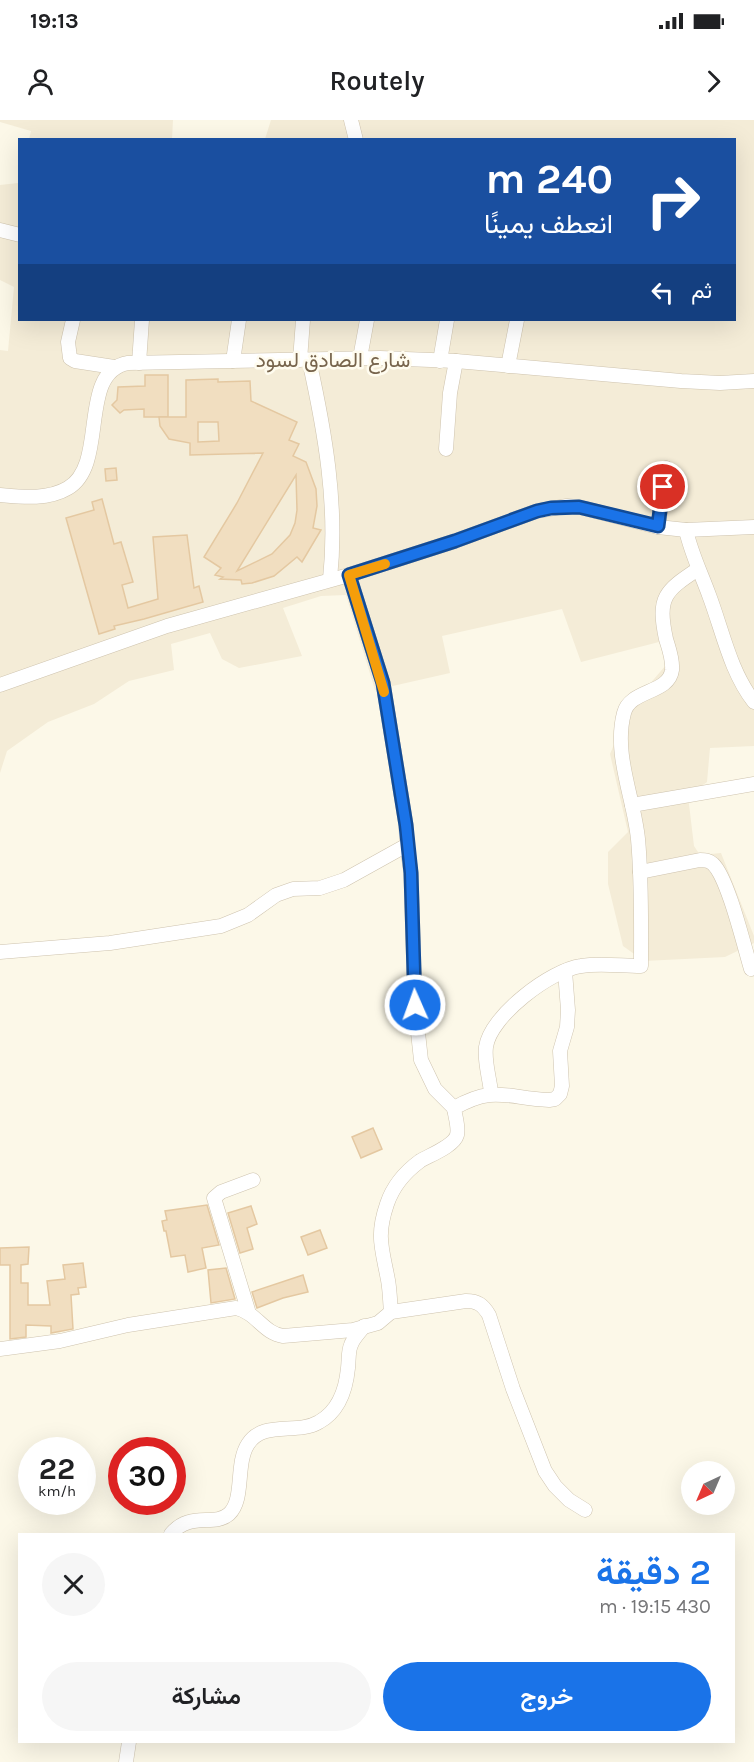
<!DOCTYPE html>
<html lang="ar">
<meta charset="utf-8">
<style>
:root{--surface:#fff;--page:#f6f6f6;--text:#202124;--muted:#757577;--accent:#1a73e8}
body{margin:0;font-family:Karla,Vazirmatn,sans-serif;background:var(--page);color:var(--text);direction:rtl;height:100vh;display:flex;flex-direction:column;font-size:22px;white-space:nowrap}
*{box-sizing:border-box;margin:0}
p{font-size:20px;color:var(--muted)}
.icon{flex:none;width:33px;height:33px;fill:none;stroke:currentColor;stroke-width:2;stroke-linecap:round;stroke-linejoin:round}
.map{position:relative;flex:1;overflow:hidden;direction:ltr}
.details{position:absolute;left:18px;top:1413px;width:717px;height:210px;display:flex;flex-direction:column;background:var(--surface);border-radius:0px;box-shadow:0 6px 24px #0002;direction:rtl}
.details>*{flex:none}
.banner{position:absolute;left:18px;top:18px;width:718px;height:183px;border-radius:0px;box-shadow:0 6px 24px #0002;direction:rtl;background:#1a4fa0;color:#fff;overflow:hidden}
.needle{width:39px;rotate:224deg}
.tools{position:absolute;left:681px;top:1341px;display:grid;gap:12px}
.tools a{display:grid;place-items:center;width:54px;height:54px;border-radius:50%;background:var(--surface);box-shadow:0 6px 24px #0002;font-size:30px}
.speed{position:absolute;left:18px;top:1317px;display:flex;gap:12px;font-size:30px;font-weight:700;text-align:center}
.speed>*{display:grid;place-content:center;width:78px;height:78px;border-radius:50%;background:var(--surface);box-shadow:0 6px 24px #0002;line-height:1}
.speed small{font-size:15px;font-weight:400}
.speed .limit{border:9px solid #d22;background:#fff;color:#111}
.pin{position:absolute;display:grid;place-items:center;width:51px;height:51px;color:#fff;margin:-26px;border:3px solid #fff;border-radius:50%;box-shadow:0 2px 6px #0007}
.me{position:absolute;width:66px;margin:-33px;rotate:358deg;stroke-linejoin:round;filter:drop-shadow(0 0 4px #0008)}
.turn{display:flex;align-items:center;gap:21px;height:126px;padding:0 24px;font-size:27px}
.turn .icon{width:78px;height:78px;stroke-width:2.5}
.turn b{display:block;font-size:42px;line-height:51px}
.then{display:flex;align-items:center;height:57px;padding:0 24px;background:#0003;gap:12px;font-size:22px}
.round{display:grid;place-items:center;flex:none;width:63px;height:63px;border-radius:32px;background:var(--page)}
.headline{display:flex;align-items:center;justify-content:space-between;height:102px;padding:0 24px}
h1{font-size:36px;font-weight:600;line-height:45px;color:var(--accent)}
.action{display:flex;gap:12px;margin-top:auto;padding:12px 24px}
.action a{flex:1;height:69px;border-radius:36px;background:var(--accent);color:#fff;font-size:24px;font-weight:600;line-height:69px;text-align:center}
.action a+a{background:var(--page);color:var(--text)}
.status{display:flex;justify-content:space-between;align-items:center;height:42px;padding:0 30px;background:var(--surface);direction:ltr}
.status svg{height:16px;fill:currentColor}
header{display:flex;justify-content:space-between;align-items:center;height:78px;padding:0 24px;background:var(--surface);font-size:27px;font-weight:600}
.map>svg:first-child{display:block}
.residential{fill:#f4ecd7}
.building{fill:#f1dec0;stroke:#e4c8a1;stroke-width:1.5;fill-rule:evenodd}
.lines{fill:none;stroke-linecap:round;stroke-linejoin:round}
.street-casing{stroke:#cec3ae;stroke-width:15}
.street{stroke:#fff;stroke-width:14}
.route-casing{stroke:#114b97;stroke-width:15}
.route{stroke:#1a73e8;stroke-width:10}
.slow{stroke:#f59e0b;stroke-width:10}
.labels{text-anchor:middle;stroke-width:5;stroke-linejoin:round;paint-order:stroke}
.street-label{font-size:21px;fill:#77644c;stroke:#fffcef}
</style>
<div class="status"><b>19:13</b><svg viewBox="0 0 49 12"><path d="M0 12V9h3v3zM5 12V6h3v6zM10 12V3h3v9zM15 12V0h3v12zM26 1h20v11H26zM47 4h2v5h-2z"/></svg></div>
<header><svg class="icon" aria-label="forward" viewBox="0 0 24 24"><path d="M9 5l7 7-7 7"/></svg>Routely<svg class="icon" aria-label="person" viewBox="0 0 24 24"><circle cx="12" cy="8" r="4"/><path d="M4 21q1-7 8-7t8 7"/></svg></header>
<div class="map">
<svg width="754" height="1642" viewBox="0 0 754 1642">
<rect width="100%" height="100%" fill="#fcf8e8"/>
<g class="residential">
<polygon points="0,0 173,0 172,20 29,19 31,11 0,2"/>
<polygon points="271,0 754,0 754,626 710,628 707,662 688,676 694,726 700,735 721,733 754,816 754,823 725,837 644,841 623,826 608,764 608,732 628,712 610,634 630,587 666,545 663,528 659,522 581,542 562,489 442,516 450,553 375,570 346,475 321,476 283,488 302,536 239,548 222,539 210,513 171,524 174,550 129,561 94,584 48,602 7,631 0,653 0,230 8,231 14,167 0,160 0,65 18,63 19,56 20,200 735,200 735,20 265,19"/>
</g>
<g class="building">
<polygon points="145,255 168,255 168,297 144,297 144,289 124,290 120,293 112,285 117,280 118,267 145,266"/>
<path d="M218,259V262L250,261L251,281L297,302L289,320L299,324L293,336L306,342L316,369L317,386L313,408L321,410L302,442L297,437L274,456L252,463L242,464L241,460L220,459L223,457L215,455L221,448L204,437L237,383L263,333L190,335V323L169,319L160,306L159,297H186V260ZM198,302H218L219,321L198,322ZM296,355L297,390L295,403L290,415L272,434L237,451Z"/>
<polygon points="116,348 117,360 106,361 105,349"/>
<polygon points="102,379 114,424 121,422 133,462 122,465 128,488 158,479 153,417 187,415 194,468 199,466 203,482 144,499 114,506 115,509 99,514 66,398 94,390 92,382"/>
<polygon points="373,1008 382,1029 361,1038 352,1017"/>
<polygon points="207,1085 219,1125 202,1128 206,1148 188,1152 185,1135 171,1137 166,1111 164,1111 162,1101 167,1100 165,1091"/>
<polygon points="251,1086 257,1104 247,1108 253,1129 240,1133 228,1093"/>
<polygon points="320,1110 327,1128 308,1135 301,1117"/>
<polygon points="29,1127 28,1144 21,1145 21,1163 28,1163 28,1185 50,1185 47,1161 65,1159 63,1145 83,1143 86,1167 78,1168 79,1174 71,1175 73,1209 51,1213 51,1206 26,1205 26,1217 10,1219 10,1145 0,1145 0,1128"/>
<polygon points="226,1148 235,1179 211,1183 208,1150"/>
<polygon points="303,1155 308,1172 283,1178 257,1188 252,1172"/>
</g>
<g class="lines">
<g class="street-casing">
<g id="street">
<polyline points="351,0 356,20"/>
<polyline points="0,110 20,115"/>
<polyline points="73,200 68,222 70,238 75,241 114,247"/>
<polyline points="360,238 367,200"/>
<polyline points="300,240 303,200"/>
<path d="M309,240C325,312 338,386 330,459"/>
<polyline points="233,241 239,200"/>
<polyline points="440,241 447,200"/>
<polyline points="139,243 142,200"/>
<polyline points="508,246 517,200"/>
<polyline points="446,329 450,273 456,241"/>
<path d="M0,375C22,377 48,380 68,368C109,344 77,252 128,243L380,238L456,241L681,261L720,263L754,261"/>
<polyline points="658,407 666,348"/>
<path d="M686,410C691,433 701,453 709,475C723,512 730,551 754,582"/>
<polyline points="0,565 167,506 349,455 455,421 537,391 567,386 579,387 658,407 686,410 754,407"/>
<polyline points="632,685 754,664"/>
<polyline points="407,725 411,753 415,885 421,940 435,969 454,988"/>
<path d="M640,752L700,740C705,740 709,740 713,744C728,758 744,826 751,849"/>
<polyline points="0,832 110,823 221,806 248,795 276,775 293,769 320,768 344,760 407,725 406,705 383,563 349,455"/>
<path d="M491,973C490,959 484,942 486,927C490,896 551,850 581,846C600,843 621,846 641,846C641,804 642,762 638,719C634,678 613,634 624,593C630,569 669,574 672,550C673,539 669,529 666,519C657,477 665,471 698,449"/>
<polyline points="248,1190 214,1078 221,1072 253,1060"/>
<path d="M391,1192C390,1182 390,1171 388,1160C382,1128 376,1116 387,1084C393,1066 405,1052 420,1041C430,1035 454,1026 457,1015C459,1007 455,996 454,988C494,965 507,978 549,980L555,979L560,974L562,966L560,931L567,907L568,890L565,851"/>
<path d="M0,1229L60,1221L128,1205L236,1188C257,1193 263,1213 283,1216L353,1210L378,1203L391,1192L466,1181C478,1181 483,1185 489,1195L513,1269L545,1351L555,1366L569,1380L585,1390"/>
<path d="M171,1414C190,1391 214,1407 229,1394C245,1379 235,1344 248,1324C263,1300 297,1315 319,1302C339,1291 346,1269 348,1248C349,1241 348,1231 351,1225C353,1218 360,1212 364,1206"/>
<polyline points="126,1642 129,1622"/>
</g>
</g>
<use href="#street" class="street"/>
</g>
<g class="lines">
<g class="route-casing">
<polyline id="route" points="415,885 411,753 406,705 383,563 349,455 455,421 537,391 551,388 579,387 658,406 663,367"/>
</g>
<use href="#route" class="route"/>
<polyline class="slow" points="384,572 349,455 385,444"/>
</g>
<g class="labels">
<g class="street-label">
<text x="333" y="247">شارع الصادق لسود</text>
</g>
</g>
</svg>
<div class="tools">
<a><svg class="needle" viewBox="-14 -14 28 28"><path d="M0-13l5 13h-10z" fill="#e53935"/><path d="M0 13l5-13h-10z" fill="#757577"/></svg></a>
</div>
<div class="speed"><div>22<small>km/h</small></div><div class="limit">30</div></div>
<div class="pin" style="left:663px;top:367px;background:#d93025"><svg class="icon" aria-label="arrive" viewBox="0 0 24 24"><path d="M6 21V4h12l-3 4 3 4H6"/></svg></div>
<svg class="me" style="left:415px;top:885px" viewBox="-20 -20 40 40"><circle r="17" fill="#1a73e8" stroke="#fff" stroke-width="3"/><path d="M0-11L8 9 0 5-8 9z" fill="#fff"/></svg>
<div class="banner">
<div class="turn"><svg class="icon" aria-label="right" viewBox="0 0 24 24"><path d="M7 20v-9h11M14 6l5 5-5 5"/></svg><div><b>240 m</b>انعطف يمينًا</div></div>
<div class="then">ثم<svg class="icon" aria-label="left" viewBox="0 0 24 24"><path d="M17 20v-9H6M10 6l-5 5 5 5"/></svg></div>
</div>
<section class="details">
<div class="headline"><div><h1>2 دقيقة</h1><p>430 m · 19:15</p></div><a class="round"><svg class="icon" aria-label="close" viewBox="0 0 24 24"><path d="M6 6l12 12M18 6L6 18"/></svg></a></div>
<div class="action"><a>خروج</a><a>مشاركة</a></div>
</section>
</div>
